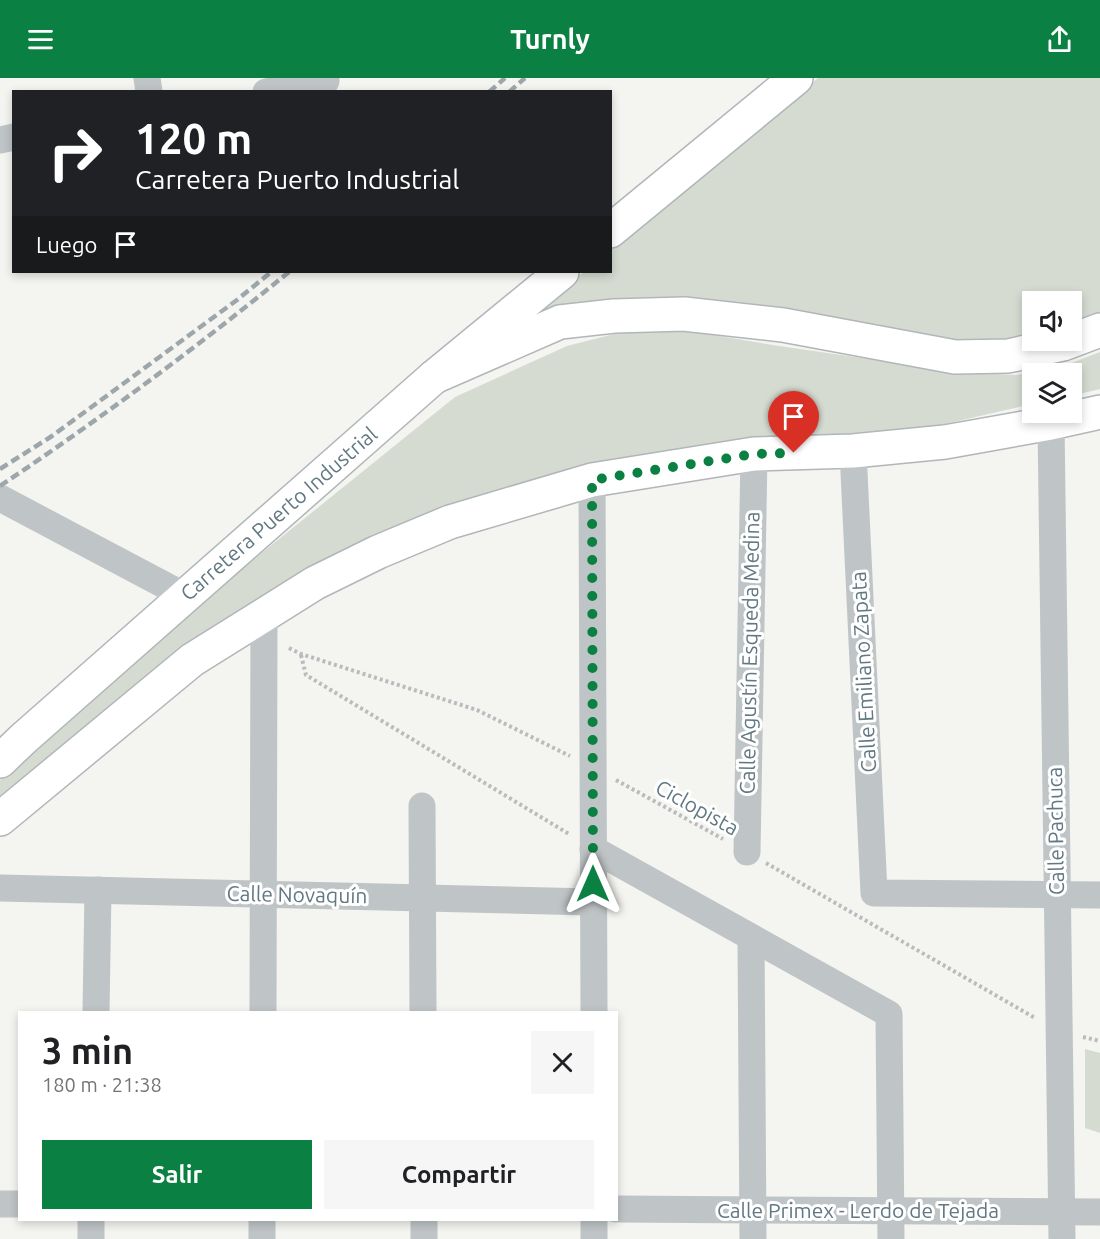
<!DOCTYPE html>
<html lang="es">
<meta charset="utf-8">
<style>
:root{--surface:#fff;--page:#f6f6f6;--text:#202124;--muted:#757577;--accent:#0b8043}
body{margin:0;font-family:Ubuntu,sans-serif;background:var(--page);color:var(--text);height:100vh;display:flex;flex-direction:column;font-size:22px;white-space:nowrap}
*{box-sizing:border-box;margin:0}
p{font-size:20px;color:var(--muted)}
.icon{flex:none;width:33px;height:33px;fill:none;stroke:currentColor;stroke-width:2;stroke-linecap:round;stroke-linejoin:round}
.map{position:relative;flex:1;overflow:hidden}
.sheet{position:absolute;left:18px;top:933px;width:600px;height:210px;display:flex;flex-direction:column;background:var(--surface);border-radius:0px;box-shadow:0 3px 9px #0003}
.sheet>*{flex:none}
.top-card{position:absolute;left:12px;top:12px;width:600px;height:183px;border-radius:0px;box-shadow:0 3px 9px #0003;background:#202124;color:#fff;overflow:hidden}
.buttons{position:absolute;left:1022px;top:213px;display:grid;gap:12px}
.buttons a{display:grid;place-items:center;width:60px;height:60px;border-radius:0px;background:var(--surface);box-shadow:0 3px 9px #0003;font-size:30px}
.pin{position:absolute;display:grid;place-items:center;width:51px;height:51px;color:#fff;margin:-62px -26px;border-radius:50% 50% 50% 0;rotate:-45deg;box-shadow:0 0 6px #0007}
.pin .icon{rotate:45deg}
.me{position:absolute;width:66px;margin:-33px;rotate:0deg;stroke-linejoin:round;filter:drop-shadow(0 0 4px #0008)}
.turn{display:flex;align-items:center;gap:21px;height:126px;padding:0 24px;font-size:27px}
.turn .icon{width:78px;height:78px;stroke-width:2.5}
.turn b{display:block;font-size:42px;line-height:51px}
.then{display:flex;align-items:center;height:57px;padding:0 24px;background:#0003;gap:12px;font-size:22px}
.round{display:grid;place-items:center;flex:none;width:63px;height:63px;border-radius:0px;background:var(--page)}
.headline{display:flex;align-items:center;justify-content:space-between;height:102px;padding:0 24px}
h1{font-size:36px;font-weight:600;line-height:45px}
.primary-button{display:flex;gap:12px;margin-top:auto;padding:12px 24px}
.primary-button a{flex:1;height:69px;border-radius:0px;background:var(--accent);color:#fff;font-size:24px;font-weight:600;line-height:69px;text-align:center}
.primary-button a+a{background:var(--page);color:var(--text)}
header{display:flex;justify-content:space-between;align-items:center;height:78px;padding:0 24px;background:var(--accent);color:#fff;font-size:27px;font-weight:600}
.map>svg:first-child{display:block}
.green{fill:#d6dbd1}
.lines{fill:none;stroke-linecap:round;stroke-linejoin:round}
.primary-casing{stroke:#b0b6b9;stroke-width:36}
.highway-casing{stroke:#b2b6b9;stroke-width:36}
.path{stroke:#b9bcbe;stroke-width:4;stroke-dasharray:3 3;stroke-linecap:butt}
.street{stroke:#bfc4c6;stroke-width:27}
.primary{stroke:#fff;stroke-width:33}
.highway{stroke:#fff;stroke-width:33}
.rail{stroke:#9da6aa;stroke-width:4.5;stroke-dasharray:9 4.5;stroke-linecap:butt}
.route{stroke:#0b8043;stroke-width:10;stroke-dasharray:0 18}
.labels{text-anchor:middle;stroke-width:6;stroke-linejoin:round;paint-order:stroke}
.street-label{font-size:21px;fill:#627882;stroke:#fff}
</style>
<header><svg class="icon" aria-label="menu" viewBox="0 0 24 24"><path d="M4 6h16M4 12h16M4 18h16"/></svg>Turnly<svg class="icon" aria-label="share" viewBox="0 0 24 24"><path d="M12 15V3M7 8l5-5 5 5M5 13v7h14v-7"/></svg></header>
<div class="map">
<svg width="1100" height="1161" viewBox="0 0 1100 1161">
<rect width="100%" height="100%" fill="#f4f4f0"/>
<g class="green">
<polygon points="818,0 1100,0 1100,242 1071,253 1071,224 1032,224 1032,262 958,270 797,239 518,248 584,194 610,194 611,172"/>
<polygon points="684,252 779,268 959,294 1016,297 1069,286 1100,274 1100,311 1071,318 1071,296 1032,296 1032,326 936,348 843,362 445,429 0,731 0,702 196,528 455,319 567,268 622,254"/>
<polygon points="1085,971 1100,975 1100,1055 1085,1050"/>
</g>
<g class="lines">
<g class="primary-casing">
<g id="primary">
<polyline points="610,153 796,0"/>
<polyline points="0,683 23,661 434,299 562,194"/>
<polyline points="0,741 192,582 315,505 378,474 450,444 592,402 754,376 853,373 945,364 1051,345 1100,334"/>
</g>
</g>
<g class="highway-casing">
<polyline id="highway" points="434,299 560,244 614,238 684,236 783,247 955,279 1008,278 1063,266 1100,252"/>
</g>
<g class="path">
<polyline points="289,570 301,576 477,632 570,678"/>
<polyline points="301,577 306,597 569,756"/>
<polyline points="616,702 723,761"/>
<polyline points="766,785 1035,940"/>
<polyline points="1083,959 1100,963"/>
</g>
<g class="street">
<polyline points="147,0 149,14"/>
<polyline points="266,14 326,3 325,0"/>
<polyline points="0,62 14,59"/>
<polyline points="1051,345 1062,1161"/>
<polyline points="853,373 874,815 1100,817"/>
<polyline points="592,402 594,934"/>
<polyline points="0,420 185,518"/>
<polyline points="422,728 423,934"/>
<polyline points="593,771 889,936 891,1161"/>
<polyline points="747,774 754,376"/>
<polyline points="0,810 593,824"/>
<polyline points="751,860 753,1161"/>
<polyline points="96,934 98,812"/>
<polyline points="263,934 264,537"/>
<polyline points="0,1126 20,1126"/>
<polyline points="616,1131 1100,1134"/>
<polyline points="424,1142 424,1161"/>
<polyline points="594,1142 594,1161"/>
<polyline points="91,1161 91,1142"/>
<polyline points="262,1161 262,1142"/>
</g>
<use href="#primary" class="primary"/>
<use href="#highway" class="highway"/>
<g class="rail">
<polyline points="489,14 505,0"/>
<polyline points="509,14 525,0"/>
<polyline points="0,391 52,358 116,311 237,222 271,194"/>
<path d="M0,408C100,341 196,270 289,194"/>
</g>
</g>
<g class="lines">
<polyline class="route" points="593,806 592,402 754,376 794,375"/>
</g>
<g class="labels">
<g class="street-label">
<text transform="translate(279 436) rotate(-41)" y="7">Carretera Puerto Industrial</text>
<text transform="translate(750 575) rotate(-89)" y="7">Calle Agustín Esqueda Medina</text>
<text transform="translate(864 594) rotate(-93)" y="7">Calle Emiliano Zapata</text>
<text transform="translate(697 730) rotate(29)" y="7">Ciclopista</text>
<text transform="translate(1056 753) rotate(-91)" y="7">Calle Pachuca</text>
<text transform="translate(297 817) rotate(1)" y="7">Calle Novaquín</text>
<text x="858" y="1140">Calle Primex - Lerdo de Tejada</text>
</g>
</g>
</svg>
<div class="buttons">
<a><svg class="icon" aria-label="sound" viewBox="0 0 24 24"><path d="M4 9h4l5-4v14l-5-4H4zM17 9q2 3 0 6"/></svg></a>
<a><svg class="icon" aria-label="layers" viewBox="0 0 24 24"><path d="M12 4l9 5-9 5-9-5zM3 14l9 5 9-5"/></svg></a>
</div>
<div class="pin" style="left:794px;top:375px;background:#d93025"><svg class="icon" aria-label="arrive" viewBox="0 0 24 24"><path d="M6 21V4h12l-3 4 3 4H6"/></svg></div>
<svg class="me" style="left:593px;top:806px" viewBox="-20 -20 40 40"><path d="M0-17L14 15 0 8-14 15z" fill="#0b8043" stroke="#fff" stroke-width="4"/></svg>
<div class="top-card">
<div class="turn"><svg class="icon" aria-label="right" viewBox="0 0 24 24"><path d="M7 20v-9h11M14 6l5 5-5 5"/></svg><div><b>120 m</b>Carretera Puerto Industrial</div></div>
<div class="then">Luego<svg class="icon" aria-label="arrive" viewBox="0 0 24 24"><path d="M6 21V4h12l-3 4 3 4H6"/></svg></div>
</div>
<section class="sheet">
<div class="headline"><div><h1>3 min</h1><p>180 m · 21:38</p></div><a class="round"><svg class="icon" aria-label="close" viewBox="0 0 24 24"><path d="M6 6l12 12M18 6L6 18"/></svg></a></div>
<div class="primary-button"><a>Salir</a><a>Compartir</a></div>
</section>
</div>
